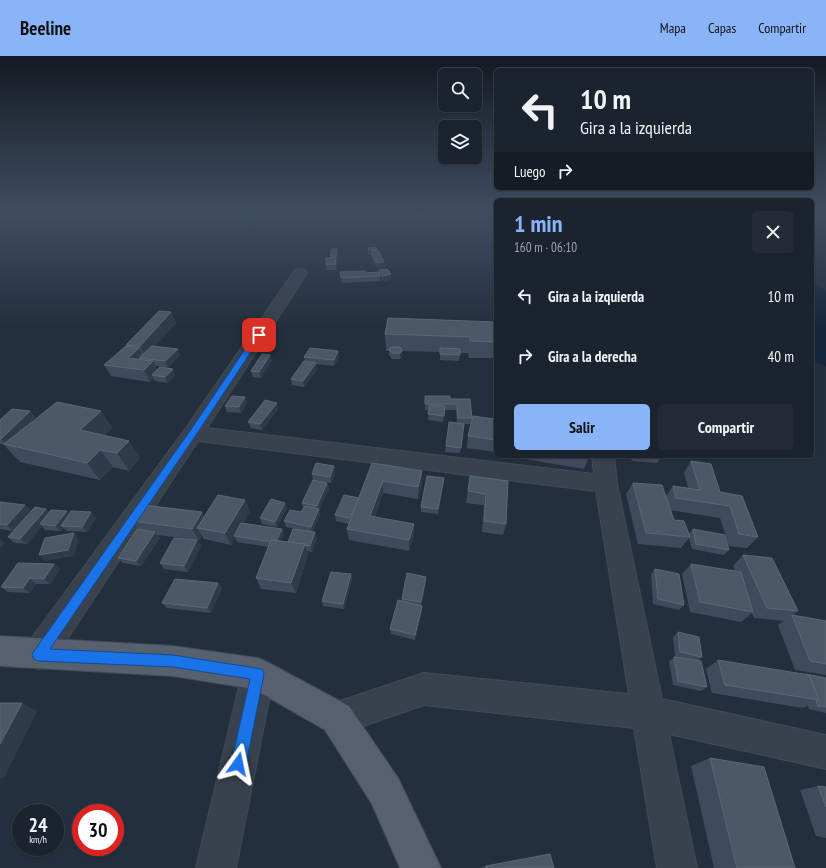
<!DOCTYPE html>
<html lang="es">
<meta charset="utf-8">
<style>
:root{--surface:#1b232e;--page:#242b36;--text:#f1f3f6;--muted:#a0a4aa;--line:#39404a;--accent:#8ab4f8}
body{margin:0;font-family:"PT Sans Narrow",sans-serif;background:var(--page);color:var(--text);height:100vh;display:flex;flex-direction:column;font-size:15px;white-space:nowrap}
*{box-sizing:border-box;margin:0}
p{font-size:13px;color:var(--muted)}
.icon{flex:none;width:22px;height:22px;fill:none;stroke:currentColor;stroke-width:2;stroke-linecap:round;stroke-linejoin:round}
.map{position:relative;flex:1;overflow:hidden}
.panel{position:absolute;left:494px;top:142px;width:320px;height:260px;display:flex;flex-direction:column;background:var(--surface);border-radius:6px;box-shadow:0 1px 3px #0004,0 0 0 1px var(--line)}
.panel>*{flex:none}
.guide{position:absolute;left:494px;top:12px;width:320px;height:122px;border-radius:6px;box-shadow:0 1px 3px #0004,0 0 0 1px var(--line);background:#1b232e;color:var(--text);overflow:hidden}
.tools{position:absolute;left:438px;top:12px;display:grid;gap:8px}
.tools a{display:grid;place-items:center;width:44px;height:44px;border-radius:6px;background:var(--surface);box-shadow:0 1px 3px #0004,0 0 0 1px var(--line);font-size:20px}
.speed{position:absolute;left:12px;top:748px;display:flex;gap:8px;font-size:20px;font-weight:700;text-align:center}
.speed>*{display:grid;place-content:center;width:52px;height:52px;border-radius:50%;background:var(--surface);box-shadow:0 1px 3px #0004,0 0 0 1px var(--line);line-height:1}
.speed small{font-size:10px;font-weight:400}
.speed .limit{border:6px solid #d22;background:#fff;color:#111}
.pin{position:absolute;display:grid;place-items:center;width:34px;height:34px;color:#fff;margin:-17px;border-radius:8px;box-shadow:0 2px 6px #0006}
.me{position:absolute;width:44px;margin:-22px;rotate:12deg;stroke-linejoin:round;filter:drop-shadow(0 0 3px #0008)}
.turn{display:flex;align-items:center;gap:14px;height:84px;padding:0 20px;font-size:18px}
.turn .icon{width:52px;height:52px;stroke-width:2.5}
.turn b{display:block;font-size:28px;line-height:34px}
.then{display:flex;align-items:center;height:38px;padding:0 20px;background:#0003;gap:8px;font-size:15px}
.round{display:grid;place-items:center;flex:none;width:42px;height:42px;border-radius:6px;background:var(--page)}
.summary{display:flex;align-items:center;justify-content:space-between;height:68px;padding:0 20px}
h1{font-size:24px;font-weight:600;line-height:30px;color:var(--accent)}
.cta{display:flex;gap:8px;margin-top:auto;padding:8px 20px}
.cta a{flex:1;height:46px;border-radius:6px;background:var(--accent);color:#111;font-size:16px;font-weight:600;line-height:46px;text-align:center}
.cta a+a{background:var(--page);color:var(--text)}
ul{padding:0;list-style:none}
li{display:flex;align-items:center;gap:12px;height:60px;padding:0 20px}
li div{flex:1}
li b{display:block;font-size:15px}
li em{font-style:normal}
header{display:flex;align-items:center;gap:24px;box-sizing:border-box;height:56px;padding:0 20px;background:var(--accent);color:#111}
header strong{font-size:19px}
nav{display:flex;gap:22px;margin-inline-start:auto;font-size:14px}
.map>svg:first-child{display:block}
.lines{fill:none;stroke-linecap:round;stroke-linejoin:round}
.river{fill:#17263c;fill-rule:evenodd}
.street-casing{stroke:#414a57;stroke-width:2}
.primary-casing{stroke:#414a57;stroke-width:2}
.street{fill:#38414e;fill-rule:evenodd}
.primary{fill:#56606e;fill-rule:evenodd}
.wall{fill:#3f4b5c}
.shaded-wall{fill:#2f3b4b}
.building{fill:#4b5868;stroke:#5c6777}
.route{fill:#1a73e8;stroke:#114b97}
</style>
<header>
<strong>Beeline</strong>
<nav><a>Mapa</a><a>Capas</a><a>Compartir</a></nav>
</header>
<div class="map">
<svg width="826" height="812" viewBox="0 0 826 812">
<rect width="100%" height="100%" fill="#242f3e"/>
<g class="lines">
<polygon class="river" points="812,229 823,232 826,236 826,310 812,305"/>
<g class="street-casing">
<g id="street">
<polygon points="300,213 305,214 307,217 207,372 594,418 592,400 614,400 617,428 662,643 826,679 826,713 669,678 697,812 657,812 634,672 424,649 337,679 325,674 320,662 325,650 424,617 629,638 596,435 198,385 50,609 39,613 28,609 24,598 28,587 186,372 295,214"/>
<polygon points="258,602 269,607 274,618 236,812 196,812 242,618 247,607"/>
</g>
</g>
<g class="primary-casing">
<polygon id="primary" points="0,580 173,590 258,602 269,607 349,650 398,722 441,812 400,812 372,748 325,674 254,633 173,620 0,610"/>
</g>
<use href="#street" class="street"/>
<use href="#primary" class="primary"/>
</g>
<g class="wall">
<polygon points="187,156 189,161 186,163 169,163 167,158"/>
<polygon points="409,158 428,164 412,166 409,163"/>
<polygon points="368,192 377,193 385,211 377,212 371,199 369,199 368,197"/>
<polygon points="338,198 337,205 336,205 337,214 327,214 326,209 330,202 330,200"/>
<polygon points="379,214 391,218 391,224 383,225 380,220 380,225 342,227 340,216 380,217"/>
<polygon points="171,256 176,267 155,290 180,299 168,311 155,310 157,314 173,313 175,319 167,327 155,325 153,322 150,326 111,320 104,309 126,290 126,289"/>
<polygon points="496,266 496,302 469,302 468,297 460,297 459,305 440,304 440,296 402,295 402,301 400,303 392,303 389,299 389,295 386,295 385,278"/>
<polygon points="338,295 339,301 334,310 316,308 317,313 304,331 292,329 291,323 305,305 304,301"/>
<polygon points="270,299 272,305 261,322 253,321 251,315"/>
<polygon points="425,340 450,343 472,362 471,367 494,363 496,351 496,396 467,392 468,380 471,368 464,368 460,397 445,396 446,390 457,367 456,354 445,354 443,366 428,364 429,354 425,354"/>
<polygon points="245,341 247,347 241,357 227,356 225,350"/>
<polygon points="278,353 262,374 251,372 248,366"/>
<polygon points="30,355 35,361 21,375 101,355 112,372 105,379 129,385 140,402 129,415 113,411 100,424 20,406 4,389 0,388 0,364"/>
<polygon points="525,400 589,400 589,401 584,413 525,403"/>
<polygon points="630,400 660,400 661,401 657,407 632,405"/>
<polygon points="691,405 720,436 758,481 747,492 729,490 720,462 670,454 674,464 689,478 693,473 729,494 724,499 692,493 689,482 681,492 638,488 626,438 633,427 666,440 673,430 688,432 684,417"/>
<polygon points="372,407 422,415 422,427 418,443 383,437 375,461 414,468 414,479 409,495 349,484 347,473 349,468 336,465 335,459 359,441"/>
<polygon points="335,416 331,427 313,424 312,418"/>
<polygon points="470,420 508,425 506,468 503,479 482,476 484,449 466,447"/>
<polygon points="444,422 438,458 421,456 421,451"/>
<polygon points="327,427 329,433 319,454 320,459 312,476 315,476 317,482 312,496 307,495 308,499 296,537 261,533 256,522 269,491 237,486 235,481 231,489 204,483 202,480 199,484 157,479 160,482 141,510 123,507 118,502 139,474 132,465 204,461 245,444 250,455 243,467 282,473 284,478 281,485 288,486 309,476 286,471 284,465 301,456 303,452 302,447"/>
<polygon points="0,446 25,449 31,455 13,475 0,473"/>
<polygon points="287,452 277,471 262,468 260,462"/>
<polygon points="46,453 49,456 96,462 87,476 67,475 63,472 61,475 45,474 42,470 27,488 14,487 8,481"/>
<polygon points="197,484 201,490 188,516 164,513 160,507"/>
<polygon points="743,499 798,555 792,559 826,565 826,619 795,614 778,569 784,565 754,562 752,557 741,566 690,556 682,518 691,508 735,515 733,510"/>
<polygon points="54,508 60,513 50,528 36,528 30,537 8,536 1,531"/>
<polygon points="655,513 684,549 679,554 653,548 651,518"/>
<polygon points="351,518 352,524 344,553 323,550 322,545"/>
<polygon points="426,526 421,550 422,550 422,555 415,584 391,578 390,573 402,545 402,543"/>
<polygon points="218,527 222,532 211,557 167,552 162,547"/>
<polygon points="678,576 702,601 697,605 707,631 701,635 673,629 669,605 675,601 673,581"/>
<polygon points="718,604 826,622 826,657 809,653 808,649 803,652 712,637 706,613"/>
<polygon points="710,702 795,812 714,812 691,710"/>
<polygon points="818,730 826,731 826,782 816,780 800,734"/>
<polygon points="486,810 554,812 482,812 482,811"/>
</g>
<g class="shaded-wall">
<polygon points="187,156 189,161 186,163 184,159"/>
<polygon points="428,159 428,164 412,166 412,161"/>
<polygon points="337,193 338,198 337,205 336,200"/>
<polygon points="377,193 377,199 371,195 371,199 369,199 369,194"/>
<polygon points="384,206 385,211 377,212 377,207"/>
<polygon points="391,218 391,224 383,225 383,220"/>
<polygon points="171,256 176,267 145,302 140,290"/>
<polygon points="139,292 144,303 139,302 141,306 134,313 128,302"/>
<polygon points="178,293 180,299 168,311 165,305"/>
<polygon points="338,295 339,301 334,310 334,304"/>
<polygon points="402,295 402,301 400,303 400,297"/>
<polygon points="270,299 272,305 261,322 259,316"/>
<polygon points="153,305 159,317 152,319 153,322 150,326 144,314"/>
<polygon points="316,307 317,313 304,331 303,325"/>
<polygon points="173,313 175,319 167,327 165,321"/>
<polygon points="245,341 247,347 241,357 239,351"/>
<polygon points="277,347 278,353 262,374 260,368"/>
<polygon points="30,355 35,361 7,389 1,383"/>
<polygon points="101,355 112,372 92,391 80,374"/>
<polygon points="129,385 140,402 129,415 117,397"/>
<polygon points="100,394 113,411 100,424 87,407"/>
<polygon points="334,410 335,416 331,427 330,421"/>
<polygon points="422,415 422,427 418,443 418,431"/>
<polygon points="444,422 438,458 438,453"/>
<polygon points="383,425 383,437 372,472 370,460"/>
<polygon points="327,427 329,433 319,454 320,459 312,476 311,471 318,455 317,450"/>
<polygon points="245,444 250,455 236,480 234,480 235,481 231,489 225,477"/>
<polygon points="285,447 287,452 277,471 275,466"/>
<polygon points="25,449 31,455 13,475 7,469"/>
<polygon points="46,453 52,459 40,468 42,470 27,488 20,483"/>
<polygon points="67,455 72,461 61,470 63,472 61,475 55,470"/>
<polygon points="91,456 96,462 87,476 82,471"/>
<polygon points="202,456 208,468 197,472 202,480 199,484 192,473"/>
<polygon points="414,468 414,479 409,495 409,484"/>
<polygon points="282,473 284,478 278,492 276,487"/>
<polygon points="155,476 160,482 141,510 136,505"/>
<polygon points="315,476 317,482 312,496 310,490"/>
<polygon points="74,477 79,483 74,500 45,505 39,499"/>
<polygon points="0,483 5,487 0,492"/>
<polygon points="197,484 201,490 188,516 184,510"/>
<polygon points="305,488 308,499 296,537 291,527"/>
<polygon points="54,508 60,513 50,528 44,523"/>
<polygon points="351,518 352,524 344,553 343,548"/>
<polygon points="426,521 426,526 421,551 421,546"/>
<polygon points="30,522 36,528 30,537 23,532"/>
<polygon points="218,527 222,532 211,557 207,552"/>
<polygon points="422,550 422,555 415,584 415,579"/>
<polygon points="22,647 37,655 4,722 0,722 0,688"/>
</g>
<g class="building">
<polygon points="170,156 187,156 184,159 167,158"/>
<polygon points="425,156 428,159 412,161 409,158"/>
<polygon points="375,191 377,193 369,194 368,192"/>
<polygon points="332,193 337,193 336,200 330,200"/>
<polygon points="378,194 384,206 377,207 371,195"/>
<polygon points="335,201 336,208 326,209 326,202"/>
<polygon points="387,213 391,218 383,220 379,214"/>
<polygon points="365,215 366,217 379,216 380,220 341,222 340,216"/>
<polygon points="159,255 171,256 140,290 126,289"/>
<polygon points="388,262 496,266 496,286 470,285 470,281 385,278"/>
<polygon points="126,290 139,292 128,302 153,305 144,314 104,309"/>
<polygon points="152,290 178,293 165,305 139,302"/>
<polygon points="391,291 399,291 402,293 402,295 400,297 392,297 389,293"/>
<polygon points="310,292 338,295 334,304 304,301"/>
<polygon points="440,292 460,293 460,299 440,298"/>
<polygon points="262,298 270,299 259,316 251,315"/>
<polygon points="304,305 316,307 303,325 291,323"/>
<polygon points="160,311 173,313 165,321 152,319"/>
<polygon points="232,340 245,341 239,351 225,350"/>
<polygon points="425,340 450,340 450,343 470,343 472,362 458,362 457,348 425,348"/>
<polygon points="265,344 277,347 260,368 248,366"/>
<polygon points="57,346 101,355 80,374 129,385 117,397 100,394 87,407 4,388"/>
<polygon points="430,349 445,350 444,360 428,358"/>
<polygon points="496,351 496,384 468,380 473,360 494,363"/>
<polygon points="12,353 30,355 1,383 0,383 0,364"/>
<polygon points="449,366 464,368 461,392 446,390"/>
<polygon points="646,400 660,400 661,401"/>
<polygon points="691,405 711,408 720,436 742,440 758,481 739,478 730,450 676,442 673,430 700,434"/>
<polygon points="316,407 334,410 330,421 312,418"/>
<polygon points="372,407 422,415 418,431 383,425 370,460 414,468 409,484 347,473"/>
<polygon points="427,420 444,422 438,453 421,451"/>
<polygon points="470,420 508,425 506,468 484,465 486,438 468,435"/>
<polygon points="313,424 327,427 317,450 302,447"/>
<polygon points="633,427 662,429 674,464 684,465 690,481 646,477"/>
<polygon points="218,439 245,444 225,477 197,472"/>
<polygon points="344,439 359,442 350,462 335,459"/>
<polygon points="271,443 285,447 275,466 260,462"/>
<polygon points="0,446 25,449 7,469 0,468"/>
<polygon points="143,449 202,456 192,473 132,465"/>
<polygon points="305,450 319,453 311,471 284,465 290,454 301,456"/>
<polygon points="35,451 46,453 20,483 8,481"/>
<polygon points="51,454 67,455 55,470 40,468"/>
<polygon points="71,455 91,456 82,471 61,470"/>
<polygon points="241,467 282,473 276,485 271,484 271,486 234,480"/>
<polygon points="137,473 155,476 136,505 118,502"/>
<polygon points="293,473 315,476 310,490 305,489 305,488 288,486"/>
<polygon points="693,473 725,479 729,494 696,488"/>
<polygon points="74,477 68,494 39,499 45,482"/>
<polygon points="174,482 197,484 184,510 160,507"/>
<polygon points="271,484 305,488 291,527 256,522"/>
<polygon points="743,499 772,502 798,555 767,552"/>
<polygon points="18,507 54,508 44,523 30,522 23,532 1,531"/>
<polygon points="691,508 741,516 753,556 700,546"/>
<polygon points="655,513 679,518 684,549 658,543"/>
<polygon points="331,516 351,518 343,548 322,545"/>
<polygon points="407,517 426,521 421,546 402,543"/>
<polygon points="175,523 218,527 207,552 162,547"/>
<polygon points="398,544 422,550 415,579 390,573"/>
<polygon points="792,559 826,565 826,608 810,605"/>
<polygon points="678,576 699,581 702,601 680,596"/>
<polygon points="674,601 701,605 707,631 678,625"/>
<polygon points="718,604 809,619 819,644 725,629"/>
<polygon points="806,618 826,622 826,651 818,650 816,645 819,644 809,619"/>
<polygon points="0,647 22,647 0,688"/>
<polygon points="710,702 764,711 795,812 737,812"/>
<polygon points="818,730 826,731 826,751"/>
<polygon points="550,798 554,812 486,812 486,810"/>
</g>
<linearGradient id="sky" x2="0" y2="1"><stop stop-color="#141a22"/><stop offset="0.58" stop-color="#3f4d63"/><stop offset="1" stop-color="#3f4d63" stop-opacity="0"/></linearGradient>
<rect width="826" height="269" fill="url(#sky)"/>
<polygon class="route" points="256,277 262,279 196,379 50,593 173,599 262,613 264,618 246,708 244,713 238,715 233,713 231,708 250,623 173,611 38,605 34,603 32,598 190,375"/>
</svg>
<div class="tools">
<a><svg class="icon" aria-label="search" viewBox="0 0 24 24"><circle cx="10" cy="10" r="6"/><path d="M15 15l6 6"/></svg></a>
<a><svg class="icon" aria-label="layers" viewBox="0 0 24 24"><path d="M12 4l9 5-9 5-9-5zM3 14l9 5 9-5"/></svg></a>
</div>
<div class="speed"><div>24<small>km/h</small></div><div class="limit">30</div></div>
<div class="pin" style="left:259px;top:279px;background:#d93025"><svg class="icon" aria-label="arrive" viewBox="0 0 24 24"><path d="M6 21V4h12l-3 4 3 4H6"/></svg></div>
<svg class="me" style="left:238px;top:708px" viewBox="-20 -20 40 40"><path d="M0-17L14 15 0 8-14 15z" fill="#1a73e8" stroke="#fff" stroke-width="4"/></svg>
<div class="guide">
<div class="turn"><svg class="icon" aria-label="left" viewBox="0 0 24 24"><path d="M17 20v-9H6M10 6l-5 5 5 5"/></svg><div><b>10 m</b>Gira a la izquierda</div></div>
<div class="then">Luego<svg class="icon" aria-label="right" viewBox="0 0 24 24"><path d="M7 20v-9h11M14 6l5 5-5 5"/></svg></div>
</div>
<section class="panel">
<div class="summary"><div><h1>1 min</h1><p>160 m · 06:10</p></div><a class="round"><svg class="icon" aria-label="close" viewBox="0 0 24 24"><path d="M6 6l12 12M18 6L6 18"/></svg></a></div>
<ul>
<li><svg class="icon" aria-label="left" viewBox="0 0 24 24"><path d="M17 20v-9H6M10 6l-5 5 5 5"/></svg><div><b>Gira a la izquierda</b></div><em>10 m</em></li>
<li><svg class="icon" aria-label="right" viewBox="0 0 24 24"><path d="M7 20v-9h11M14 6l5 5-5 5"/></svg><div><b>Gira a la derecha</b></div><em>40 m</em></li>
</ul>
<div class="cta"><a>Salir</a><a>Compartir</a></div>
</section>
</div>
